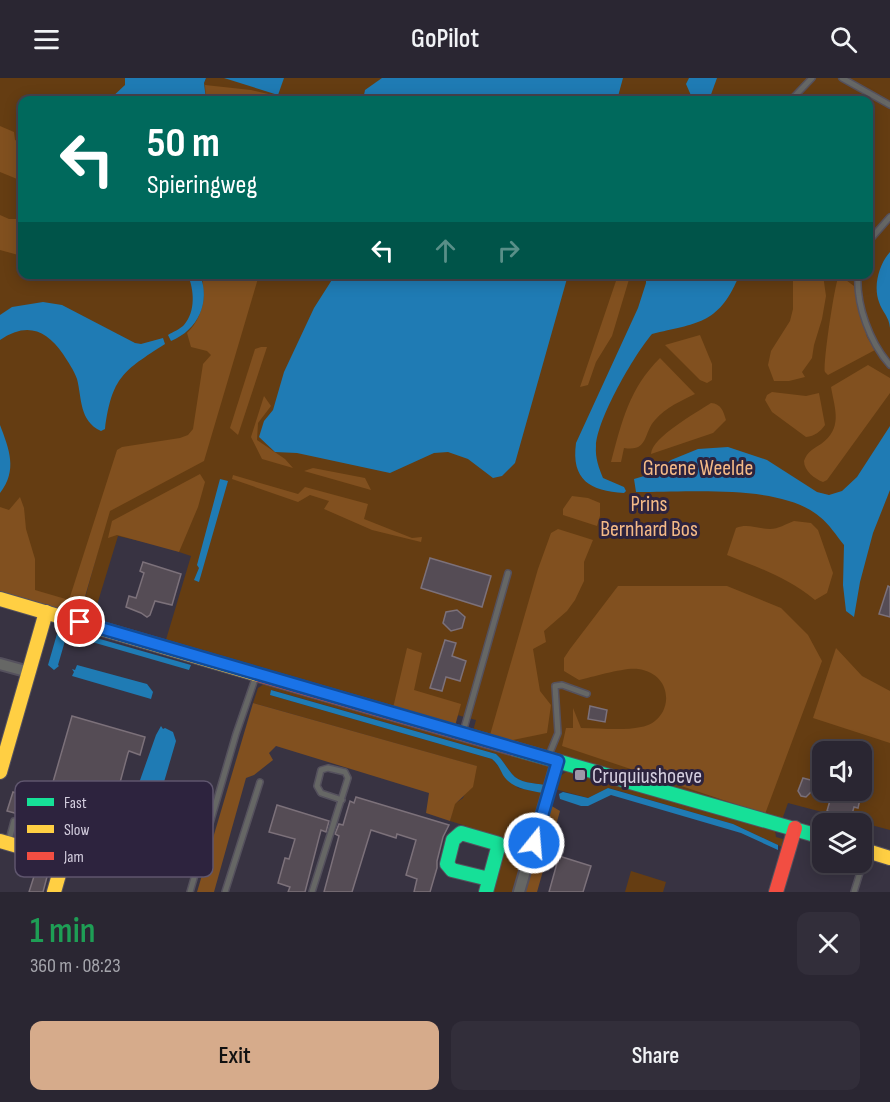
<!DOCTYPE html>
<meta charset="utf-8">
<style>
:root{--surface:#2a2632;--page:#322e3a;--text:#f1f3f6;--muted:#a5a5ac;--line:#46434d;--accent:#d6ab8b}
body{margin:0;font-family:"Sofia Sans Condensed",sans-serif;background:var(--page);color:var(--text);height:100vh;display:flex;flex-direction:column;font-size:22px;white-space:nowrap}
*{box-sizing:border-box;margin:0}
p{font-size:20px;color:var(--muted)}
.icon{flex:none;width:33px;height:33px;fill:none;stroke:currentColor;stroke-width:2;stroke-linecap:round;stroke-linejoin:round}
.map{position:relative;height:814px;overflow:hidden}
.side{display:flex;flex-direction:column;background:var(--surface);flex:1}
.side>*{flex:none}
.hud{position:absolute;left:18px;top:18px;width:855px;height:183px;border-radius:12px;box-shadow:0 3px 15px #0003,0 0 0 2px var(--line);background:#00695c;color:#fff;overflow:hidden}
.fabs{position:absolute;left:812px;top:663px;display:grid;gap:12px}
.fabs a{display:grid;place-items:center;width:60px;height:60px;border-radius:12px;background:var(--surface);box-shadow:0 3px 15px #0003,0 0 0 2px var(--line);font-size:30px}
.pin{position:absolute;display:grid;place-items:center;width:51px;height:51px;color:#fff;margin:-26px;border:3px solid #fff;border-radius:50%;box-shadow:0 2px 6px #0007}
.me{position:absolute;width:66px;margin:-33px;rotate:17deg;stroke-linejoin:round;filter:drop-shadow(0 0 4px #0008)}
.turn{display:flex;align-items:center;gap:21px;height:126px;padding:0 30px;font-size:27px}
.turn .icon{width:78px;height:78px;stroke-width:2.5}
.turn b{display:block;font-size:42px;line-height:51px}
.lanes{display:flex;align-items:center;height:57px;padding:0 30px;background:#0003;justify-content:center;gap:30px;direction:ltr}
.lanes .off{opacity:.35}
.round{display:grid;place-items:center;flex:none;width:63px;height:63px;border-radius:12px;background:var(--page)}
.summary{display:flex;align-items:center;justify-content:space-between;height:102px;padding:0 30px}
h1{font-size:36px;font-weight:600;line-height:45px;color:#1e9e55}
.button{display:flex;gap:12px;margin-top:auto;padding:12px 30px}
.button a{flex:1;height:69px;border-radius:12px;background:var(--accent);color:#111;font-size:24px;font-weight:600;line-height:69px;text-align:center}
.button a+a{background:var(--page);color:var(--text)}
header{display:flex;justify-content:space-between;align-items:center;height:78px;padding:0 30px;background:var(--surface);font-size:27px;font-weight:600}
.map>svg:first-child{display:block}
.green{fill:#653d12;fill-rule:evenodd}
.forest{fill:#81501f}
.water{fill:#1f7bb4}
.building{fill:#554c55;stroke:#7c717a;stroke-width:1.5}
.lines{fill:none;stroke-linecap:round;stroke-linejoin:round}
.lane-casing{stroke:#55515d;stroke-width:8}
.street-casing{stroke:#55515d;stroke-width:14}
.fast-casing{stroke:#55515d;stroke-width:16}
.slow-casing{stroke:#55515d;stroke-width:16}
.jam-casing{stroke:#55515d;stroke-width:16}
.lane{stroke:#666765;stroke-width:5}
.street{stroke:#666765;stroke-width:10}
.fast{stroke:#16e098;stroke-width:14}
.slow{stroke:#ffcf43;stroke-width:14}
.jam{stroke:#f24e42;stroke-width:14}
.route-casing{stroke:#114b97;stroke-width:15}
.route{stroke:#1a73e8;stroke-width:10}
.poi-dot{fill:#9d98a8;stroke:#2d233e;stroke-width:2}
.labels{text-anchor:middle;stroke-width:6;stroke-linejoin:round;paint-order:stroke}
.park-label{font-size:22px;fill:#f5ba87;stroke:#2d233e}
.poi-label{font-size:22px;fill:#d4cedf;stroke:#2d233e;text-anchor:start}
.key{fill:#2d233e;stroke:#5f566e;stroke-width:1.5}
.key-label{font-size:16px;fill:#d4cedf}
</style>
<header><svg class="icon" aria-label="menu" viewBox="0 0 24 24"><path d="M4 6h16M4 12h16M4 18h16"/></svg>GoPilot<svg class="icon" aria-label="search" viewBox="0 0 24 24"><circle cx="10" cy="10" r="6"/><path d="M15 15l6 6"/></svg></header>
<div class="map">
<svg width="890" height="814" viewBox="0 0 890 814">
<rect width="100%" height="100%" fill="#383342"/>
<g class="green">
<path d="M0,0H183L204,5L206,0H890V752L788,725L783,739L781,740L473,653L476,642L396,621L393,630L165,565L191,478L179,474V472L118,458L93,540L81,535L113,417L118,389L78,537L18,518L0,436ZM22,22H868V196H22ZM822,674H861V712H822Z"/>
<path d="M264,606L544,684L550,692L545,707C534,705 519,705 512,696C506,689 503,682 496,676L272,612L270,617L492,681L518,710L543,715L512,814H492L508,764L466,752V748L450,743L454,726L463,720L476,688L253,625L258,610Z"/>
<polygon points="566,694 573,694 775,752 776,759 783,761 782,769 733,746 609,710 588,720 555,711 560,698"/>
<polygon points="631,793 666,804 663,814 625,814"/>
</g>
<g class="forest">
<polygon points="205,7 251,12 273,17 276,22 206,22"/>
<polygon points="0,48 14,54 15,62 22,65 22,103 0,94"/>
<polygon points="0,137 9,141 22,141 22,178 0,172"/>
<path d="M226,197H259L204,383L110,433L79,539L0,515V429L9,432L20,419L24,430L26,451L35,481V512L69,522L117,372L122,369L180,360L188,357L193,351L203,286L211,277L207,273L191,269L187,255C197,246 203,231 204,218C204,213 202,208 203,203L225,201Z"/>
<polygon points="618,197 630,198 612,258 596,284 588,307 580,309"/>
<polygon points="793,197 823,197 826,218 822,241 814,267 812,280 802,294 805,299 789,303 774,303 768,287 771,273 790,243 793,231"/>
<path d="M839,197L854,208L867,259L875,272L828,297L825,294C823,284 835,204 839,197Z"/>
<polygon points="700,257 712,286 712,302 707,305 700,302 665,267"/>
<polygon points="261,269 267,269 238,357 230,350 255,271"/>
<path d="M660,280L695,316C681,323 666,329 655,342C643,355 649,374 624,370L621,384H611C622,343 629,311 660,280Z"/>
<path d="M868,287L890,300V315L827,402L823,404C815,401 804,393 804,383C807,374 813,371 821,366C843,350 835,332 831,309Z"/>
<path d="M772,314L806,318L819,315L825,347C820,354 815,358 806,359L772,334L765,322L767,317Z"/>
<polygon points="264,318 271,328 258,345 257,362 285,381 293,390 262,381 251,359"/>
<path d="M711,325C721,326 723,332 726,342L713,355L651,376C652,359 696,335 711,325Z"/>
<polygon points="313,390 365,400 371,412 304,393"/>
<polygon points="200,396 205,404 198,429 179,474 117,457 108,460 112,443"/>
<polygon points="233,397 298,416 305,409 368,426 364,441 412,460 422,459 421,464 372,452 324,431 329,423 310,417 298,424 232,401"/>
<polygon points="572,418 588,420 600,425 600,438 597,448 563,437 563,431"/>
<path d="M794,443L811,445L818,452L833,495L827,515L815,522C785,498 761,491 727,477L736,450C748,445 757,451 770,451C778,451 786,446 794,443Z"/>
<polygon points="558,451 593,462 584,484 584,503 575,522 567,533 544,553 546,564 533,571 540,613 551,627 547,655 508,663 490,657 538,491 551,455"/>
<path d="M618,508H727L781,530L808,557L822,583L765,736L562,668L566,650H573V630L581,650C600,650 622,653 641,649C674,643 676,596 638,591C625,589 593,599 579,602L564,593V580L570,571Z"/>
<polygon points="407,570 422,575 414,612 461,626 455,648 393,630"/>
<polygon points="836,570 862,598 890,613 890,665 813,640"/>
<polygon points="253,625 477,688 473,709 455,726 450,743 426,735 429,715 276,668 269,675 273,682 254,697 246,700 214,814 197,814"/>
<polygon points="550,727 560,733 537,814 523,814"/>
</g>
<g class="water">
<polygon points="125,0 206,0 204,5 206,22 109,22 125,7"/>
<polygon points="224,0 284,0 278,17"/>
<polygon points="382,0 623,0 617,22 363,22 365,12"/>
<polygon points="689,0 717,0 709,22 693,22 686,6"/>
<path d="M890,174V250C889,238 882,234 879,224C873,208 879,186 890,174Z"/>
<path d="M188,197H200C211,224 198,252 171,263L168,257C173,254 180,251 184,247C196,233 194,212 188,197Z"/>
<polygon points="335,197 568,197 515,385 502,398 493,400 468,381 448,374 434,375 390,395 297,375 275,374 259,359 264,343 273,332 284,294 314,230"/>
<path d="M646,197L736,196L738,200C718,247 696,245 652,256C634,277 597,341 596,368C595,380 599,390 603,400L624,409L626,413L624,415C590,413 571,402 576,365L638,230L646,205Z"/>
<path d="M43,224L62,227L135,265L141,266L163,260L165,266C123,293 112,299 105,351L101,353C79,343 82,320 77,301C74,292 68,284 63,276C46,251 26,244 0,262V237L12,229Z"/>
<path d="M0,347C9,371 18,392 0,415Z"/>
<path d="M890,348V412L873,455L860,504L854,539L846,533L843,507L844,467C836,457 829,446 820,439C781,405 686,415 636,414L634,401L651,396L661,391L671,382L698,371L728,369L767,382L817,414L829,417L842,413L857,399Z"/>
<polygon points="220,401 228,403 199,504 194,502 199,490 197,487"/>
<polygon points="59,549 70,554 67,556 58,587 59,588 54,592 48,587"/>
<polygon points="86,557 191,587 189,592 85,562 83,559"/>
<polygon points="77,587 147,606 153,614 151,621 72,598 74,594 72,591 75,592"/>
<path d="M271,612L496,676C503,682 506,689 512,696C519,705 534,705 545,707L543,715C528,712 512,711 503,697C500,691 498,686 492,681L270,617Z"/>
<polygon points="161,648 163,651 165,650 173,654 176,663 152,745 152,755 165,760 164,770 149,770 144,777 136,794 118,793 123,772 122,753 156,657"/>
<polygon points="608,710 733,746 778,767 778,772 741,755 611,717 588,728 581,728 560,721 559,716 563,714 588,720"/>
</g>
<g class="building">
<polygon points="430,480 491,498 482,529 421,510"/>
<polygon points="143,484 181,496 172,527 155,523 150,537 147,539 141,535 126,529 129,518 136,520 144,495 140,493"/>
<polygon points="888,508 890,509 890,539 879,536"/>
<polygon points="457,532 465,539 462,550 451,553 443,545 446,534"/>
<polygon points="445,562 456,565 452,578 466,583 460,603 446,599 442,613 430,610"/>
<polygon points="590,628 607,632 605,644 588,641"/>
<polygon points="72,638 145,659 140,677 129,673 128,675 118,712 129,715 124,732 51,711"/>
<polygon points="803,700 822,705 822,712 841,712 842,716 860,721 858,730 854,729 851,740 827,733 831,719 811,714 806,719 801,718 798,713"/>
<polygon points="13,714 32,720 26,738 7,733"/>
<polygon points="356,719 449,747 443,759 437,783 437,790 430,814 414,814 417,801 406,797 416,762 397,756 396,760 371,752 352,814 324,814 339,758 335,756 339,746 343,747 350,723 354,725"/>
<polygon points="277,727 329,743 326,754 321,752 305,814 288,814 290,809 278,805 285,780 289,781 295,761 269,754"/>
<polygon points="559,778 591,788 583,814 549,814"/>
<polygon points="36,792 46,795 45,798 47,799 43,814 29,814"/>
</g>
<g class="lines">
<g class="lane-casing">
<g id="lane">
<polyline points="842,0 890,27"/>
<polyline points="791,22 812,0"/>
<polyline points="868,164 890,139"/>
<path d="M858,196C856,227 870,265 890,287"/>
<polyline points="463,654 508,495"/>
<polyline points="549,677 558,655 555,608 562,607 587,616"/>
<polyline points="9,762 14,743"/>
<polyline points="190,814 236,656 256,598"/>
<polyline points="225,814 260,704"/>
<polyline points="312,814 348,700 345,694 328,690 321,692 317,708 321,715 342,722"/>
<polyline points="854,814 866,775"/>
</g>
</g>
<g class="street-casing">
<g id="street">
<polyline points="0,586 29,594"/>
<polyline points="519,814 557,683"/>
</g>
</g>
<g class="fast-casing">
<g id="fast">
<polyline points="515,671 822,759"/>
<polyline points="486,814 499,766 461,755 453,762 447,786 452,792 489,801"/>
</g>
</g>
<g class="slow-casing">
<g id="slow">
<polyline points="0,521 259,597"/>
<polyline points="0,694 46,534"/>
<polyline points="0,763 52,778 62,786 54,814"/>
<polyline points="861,771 890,780"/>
</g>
</g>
<g class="jam-casing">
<g id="jam">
<polyline points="259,597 515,671"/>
<polyline points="776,814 795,750"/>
</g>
</g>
<use href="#lane" class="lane"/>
<use href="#street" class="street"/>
<use href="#fast" class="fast"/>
<use href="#slow" class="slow"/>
<use href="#jam" class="jam"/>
</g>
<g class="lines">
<g class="route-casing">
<polyline id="route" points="80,544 558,683 534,765"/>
</g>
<use href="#route" class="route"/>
</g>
<rect class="poi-dot" x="574" y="691" width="12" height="12" rx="3"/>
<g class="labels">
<g class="park-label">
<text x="698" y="397">Groene Weelde</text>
<text x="649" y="433">Prins<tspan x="649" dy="25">Bernhard Bos</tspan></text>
</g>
<g class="poi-label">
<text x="592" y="705">Cruquiushoeve</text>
</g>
</g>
<rect x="15" y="703" width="198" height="96" rx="9" class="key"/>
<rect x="27" y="720" width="27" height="8" fill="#16e098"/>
<rect x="27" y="747" width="27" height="8" fill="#ffcf43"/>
<rect x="27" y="774" width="27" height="8" fill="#f24e42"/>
<g class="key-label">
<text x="64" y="730">Fast</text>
<text x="64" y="757">Slow</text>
<text x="64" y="784">Jam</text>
</g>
</svg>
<div class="fabs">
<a><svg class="icon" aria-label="sound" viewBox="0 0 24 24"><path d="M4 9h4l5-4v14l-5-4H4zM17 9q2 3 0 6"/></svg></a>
<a><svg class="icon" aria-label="layers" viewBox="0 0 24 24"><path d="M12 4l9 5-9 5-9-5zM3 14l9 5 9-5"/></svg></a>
</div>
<div class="pin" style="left:80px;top:544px;background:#d93025"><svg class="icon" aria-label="arrive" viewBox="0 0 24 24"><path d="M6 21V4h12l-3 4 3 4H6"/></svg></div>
<svg class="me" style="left:534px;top:765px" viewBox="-20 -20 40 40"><circle r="17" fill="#1a73e8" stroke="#fff" stroke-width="3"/><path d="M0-11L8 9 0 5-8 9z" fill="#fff"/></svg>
<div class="hud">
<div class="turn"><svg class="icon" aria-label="left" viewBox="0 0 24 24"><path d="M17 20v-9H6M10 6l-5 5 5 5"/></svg><div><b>50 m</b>Spieringweg</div></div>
<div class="lanes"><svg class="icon" aria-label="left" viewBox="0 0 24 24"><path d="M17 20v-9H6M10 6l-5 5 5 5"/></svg><svg class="icon off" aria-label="ahead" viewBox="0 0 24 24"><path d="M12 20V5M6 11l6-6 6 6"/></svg><svg class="icon off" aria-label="right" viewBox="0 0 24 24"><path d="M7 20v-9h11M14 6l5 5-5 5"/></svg></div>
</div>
</div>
<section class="side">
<div class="summary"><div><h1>1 min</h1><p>360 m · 08:23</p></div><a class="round"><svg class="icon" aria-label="close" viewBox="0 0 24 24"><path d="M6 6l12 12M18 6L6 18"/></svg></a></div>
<div class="button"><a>Exit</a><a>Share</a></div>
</section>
